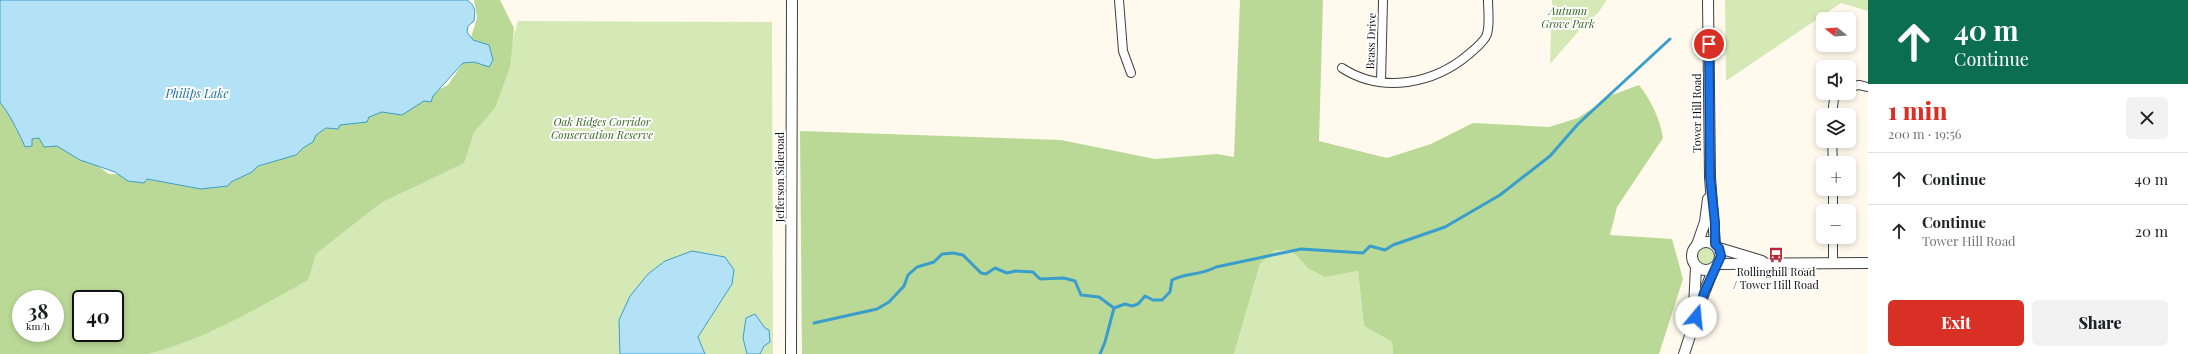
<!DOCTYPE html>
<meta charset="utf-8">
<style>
:root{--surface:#fff;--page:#f2f2f2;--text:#202124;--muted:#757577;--line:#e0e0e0;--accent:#d93025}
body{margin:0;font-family:"Playfair Display",serif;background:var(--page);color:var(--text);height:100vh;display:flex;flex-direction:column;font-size:15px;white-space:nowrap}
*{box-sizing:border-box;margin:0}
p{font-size:13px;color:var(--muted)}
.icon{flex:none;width:22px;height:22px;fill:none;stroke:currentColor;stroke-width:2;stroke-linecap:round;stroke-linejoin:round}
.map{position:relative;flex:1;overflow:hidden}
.drawer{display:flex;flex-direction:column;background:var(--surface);width:320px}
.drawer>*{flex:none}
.hud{background:#0b6e4f;color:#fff;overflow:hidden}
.needle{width:26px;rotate:287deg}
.buttons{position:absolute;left:1816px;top:12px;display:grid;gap:8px}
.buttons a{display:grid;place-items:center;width:40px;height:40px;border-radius:6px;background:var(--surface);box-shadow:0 2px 6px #0003;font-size:20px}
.speed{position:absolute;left:12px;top:290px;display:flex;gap:8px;font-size:20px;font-weight:700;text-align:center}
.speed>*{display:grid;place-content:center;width:52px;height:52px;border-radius:50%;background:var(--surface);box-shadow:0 2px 6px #0003;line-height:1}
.speed small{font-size:10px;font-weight:400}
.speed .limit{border:2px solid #111;border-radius:6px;background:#fff;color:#111}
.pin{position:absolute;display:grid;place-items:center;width:34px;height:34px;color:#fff;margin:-17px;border:2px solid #fff;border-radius:50%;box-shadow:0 1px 4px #0007}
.me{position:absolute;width:44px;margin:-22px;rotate:17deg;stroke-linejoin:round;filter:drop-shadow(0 0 3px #0008)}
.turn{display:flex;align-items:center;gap:14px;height:84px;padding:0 20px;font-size:18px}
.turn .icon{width:52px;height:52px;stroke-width:2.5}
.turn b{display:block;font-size:28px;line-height:34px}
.round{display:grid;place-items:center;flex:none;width:42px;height:42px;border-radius:6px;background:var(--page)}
.overview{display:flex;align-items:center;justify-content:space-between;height:68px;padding:0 20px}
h1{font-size:24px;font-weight:800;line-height:30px;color:var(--accent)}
.button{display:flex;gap:8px;margin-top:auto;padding:8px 20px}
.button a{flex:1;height:46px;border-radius:6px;background:var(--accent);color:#fff;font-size:16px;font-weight:800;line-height:46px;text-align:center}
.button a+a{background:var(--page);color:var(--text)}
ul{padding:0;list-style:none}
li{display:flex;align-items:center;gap:12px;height:52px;padding:0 20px;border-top:1px solid var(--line)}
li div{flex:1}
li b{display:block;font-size:15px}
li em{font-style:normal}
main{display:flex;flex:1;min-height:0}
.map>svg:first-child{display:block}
.green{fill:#d5e9b7}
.forest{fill:#bad997;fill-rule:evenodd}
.water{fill:#b3e2f6;stroke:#3a9ecc}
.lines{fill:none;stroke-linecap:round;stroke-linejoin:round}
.stream{stroke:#3a9ecc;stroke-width:3}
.minor-casing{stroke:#404040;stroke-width:10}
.tertiary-casing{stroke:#404040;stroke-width:12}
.minor{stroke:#fff;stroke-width:8}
.tertiary{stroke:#fff;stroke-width:10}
.route-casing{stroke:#114b97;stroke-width:10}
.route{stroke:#1a73e8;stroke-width:7}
.labels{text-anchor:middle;stroke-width:4;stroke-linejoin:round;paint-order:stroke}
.park-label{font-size:11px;font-style:italic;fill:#32641e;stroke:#fff}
.street-label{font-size:11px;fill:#0d0d0d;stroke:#fff}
.poi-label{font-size:11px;fill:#0d0d0d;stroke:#fff}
.water-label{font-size:12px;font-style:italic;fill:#176e9e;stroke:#fff}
</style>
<main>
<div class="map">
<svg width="1868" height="354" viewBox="0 0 1868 354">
<rect width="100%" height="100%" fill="#fffaed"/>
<g class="green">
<polygon points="1552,0 1607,0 1598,13 1584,25 1550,64"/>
<polygon points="1725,0 1868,0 1868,11 1841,3 1726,81"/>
<polygon points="518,21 772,22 773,354 0,354 0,346 107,343 315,257 316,254 381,203 406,191 496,98"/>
<circle cx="1705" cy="257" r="10"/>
<path d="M1275,250H1291C1319,280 1319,278 1358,271L1364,326L1392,342L1393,354H1234L1260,264Z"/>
</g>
<g class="forest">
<path d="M474,0H500L514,28L510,67L495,108L474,132L464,163L381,203L316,254L308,280C257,308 205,340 147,354H0V92L48,131L109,174L169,176L214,188L238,170L344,120L402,108L448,85L463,63L477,18ZM21,299H55V333H21ZM81,299H115V333H81Z"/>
<path d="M1240,0H1323L1319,141L1387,158L1431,144L1473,123L1549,127L1578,118L1612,95L1639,85C1651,100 1660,119 1663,138L1617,207L1610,235L1672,239L1683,279L1659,354H1393L1392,342L1364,326L1358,271L1325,277L1309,269L1291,250H1275L1260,264L1234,354H802L800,131L1061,140L1155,159L1217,154L1234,157Z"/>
</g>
<g class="water">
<path d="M0,0H467C476,6 475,11 474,21L468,26L467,32L473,40L489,45L493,60L489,67L474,62L463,63L433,96L431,102L424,101L402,115L382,112L369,117L367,122L340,125L338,129L326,128L316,135L313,142L303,148L296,155L258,166L252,172L231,182L228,186L201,189L147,179L144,183L128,181L115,172L80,160L57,146L44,147L39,138L32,139V146L25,147C22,139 6,107 0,103Z"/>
<polygon points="692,251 725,257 734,270 732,284 698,337 705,354 620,354 619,320 630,296 648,274 665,261"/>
<polygon points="755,314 765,328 769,330 770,342 764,346 760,354 747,354 743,338 746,318"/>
</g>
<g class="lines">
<g class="stream">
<path d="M1114,308L1125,304L1132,306L1138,304L1145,296L1153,300H1162L1170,292L1172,280C1186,273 1202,275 1216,267L1301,249L1363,253L1370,246L1385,250L1393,245L1445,227L1500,195L1550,156L1578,124L1670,39"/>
<polyline points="814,323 877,309 889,302 904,286 908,275 917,267 934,262 942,254 953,253 963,255 981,273 986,274 995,268 1007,273 1015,271 1033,272 1040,279 1064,278 1075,281 1081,295 1099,297 1114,308"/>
<polyline points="1100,354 1105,342 1114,308"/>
</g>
<g class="minor-casing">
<g id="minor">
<polyline points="1119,0 1123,51 1131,73"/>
<path d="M1342,68C1382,94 1434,84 1469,54C1475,49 1485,41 1487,34C1490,24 1488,10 1488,0"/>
<polyline points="1381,82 1383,0"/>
<polyline points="1849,87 1859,85 1868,87"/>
<polyline points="1832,115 1834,99 1838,93"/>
<polyline points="1832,141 1833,163"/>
<polyline points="1833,189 1833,211"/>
<polyline points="1833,263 1833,237"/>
</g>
</g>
<g class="tertiary-casing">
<g id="tertiary">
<polyline points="1708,0 1710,177 1715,244"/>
<circle cx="1706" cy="256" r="14"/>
<polyline points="1697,245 1705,222 1708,199"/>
<polyline points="1719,248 1762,261"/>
<polyline points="1718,264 1868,263"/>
<polyline points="1694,307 1696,267"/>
<polyline points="791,354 792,0"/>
<polyline points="1684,354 1704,293 1714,268"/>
</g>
</g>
<use href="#minor" class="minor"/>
<use href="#tertiary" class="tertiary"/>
</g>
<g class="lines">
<g class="route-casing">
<polyline id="route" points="1696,317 1704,293 1721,256 1719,248 1715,244 1715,223 1710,177 1709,44"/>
</g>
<use href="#route" class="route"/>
</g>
<defs>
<g id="bus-bare" transform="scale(1.2)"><path d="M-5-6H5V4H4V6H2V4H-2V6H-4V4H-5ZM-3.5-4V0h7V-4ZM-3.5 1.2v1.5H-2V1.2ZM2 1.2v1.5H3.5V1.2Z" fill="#bc2639" stroke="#fff" stroke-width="2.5" paint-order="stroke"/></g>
</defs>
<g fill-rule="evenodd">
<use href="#bus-bare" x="1776" y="255"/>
</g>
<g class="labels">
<g class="park-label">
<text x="1568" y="15">Autumn<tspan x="1568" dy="13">Grove Park</tspan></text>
<text x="602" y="126">Oak Ridges Corridor<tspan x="602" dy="13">Conservation Reserve</tspan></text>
</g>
<g class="street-label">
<text transform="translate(1371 41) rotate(-88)" y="4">Brass Drive</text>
<text transform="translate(1697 113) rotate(-90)" y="4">Tower Hill Road</text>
<text transform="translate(780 177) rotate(-90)" y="4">Jefferson Sideroad</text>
</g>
<g class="poi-label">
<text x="1776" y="276">Rollinghill Road<tspan x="1776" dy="13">/ Tower Hill Road</tspan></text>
</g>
<g class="water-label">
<text x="197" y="98">Philips Lake</text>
</g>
</g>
</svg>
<div class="buttons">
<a><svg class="needle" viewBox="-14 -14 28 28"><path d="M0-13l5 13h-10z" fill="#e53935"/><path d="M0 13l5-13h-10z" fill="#757577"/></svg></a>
<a><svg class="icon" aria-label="sound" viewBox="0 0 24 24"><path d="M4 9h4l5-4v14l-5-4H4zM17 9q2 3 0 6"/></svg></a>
<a><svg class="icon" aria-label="layers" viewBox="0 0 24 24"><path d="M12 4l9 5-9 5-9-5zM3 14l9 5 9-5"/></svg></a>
<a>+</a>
<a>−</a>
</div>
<div class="speed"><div>38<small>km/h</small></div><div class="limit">40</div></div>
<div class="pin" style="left:1709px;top:44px;background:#d93025"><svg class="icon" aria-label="arrive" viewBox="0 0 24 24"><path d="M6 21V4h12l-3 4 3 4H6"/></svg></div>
<svg class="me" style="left:1696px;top:317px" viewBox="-20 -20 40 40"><circle r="19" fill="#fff"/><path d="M0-13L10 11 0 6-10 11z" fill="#1a73e8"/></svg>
</div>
<section class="drawer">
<div class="hud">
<div class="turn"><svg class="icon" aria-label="ahead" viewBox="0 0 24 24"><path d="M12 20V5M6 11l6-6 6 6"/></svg><div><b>40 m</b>Continue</div></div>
</div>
<div class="overview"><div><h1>1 min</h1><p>200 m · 19:56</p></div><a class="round"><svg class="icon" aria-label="close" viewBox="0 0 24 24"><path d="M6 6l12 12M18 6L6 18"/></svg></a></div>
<ul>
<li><svg class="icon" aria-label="ahead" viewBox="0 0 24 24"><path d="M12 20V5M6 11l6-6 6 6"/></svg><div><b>Continue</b></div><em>40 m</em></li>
<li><svg class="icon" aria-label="ahead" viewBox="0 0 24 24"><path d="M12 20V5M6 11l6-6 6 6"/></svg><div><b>Continue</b><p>Tower Hill Road</p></div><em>20 m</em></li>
</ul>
<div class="button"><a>Exit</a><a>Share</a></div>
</section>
</main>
